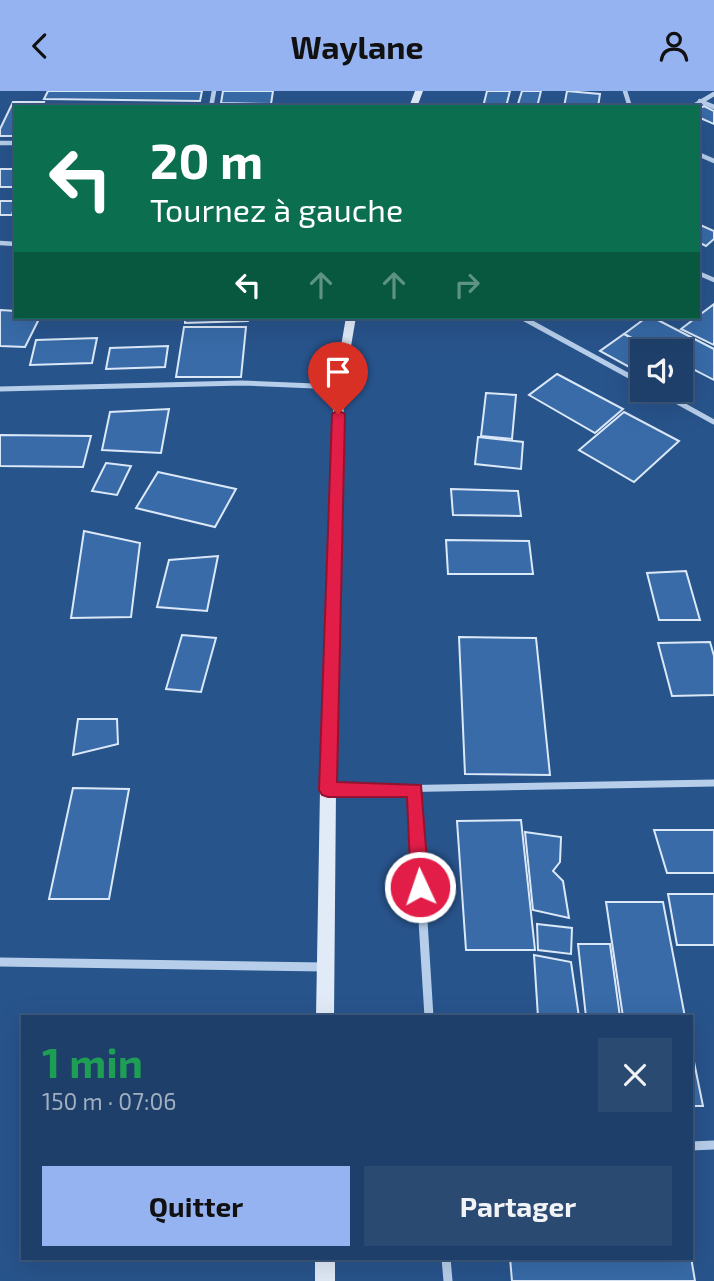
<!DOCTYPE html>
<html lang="fr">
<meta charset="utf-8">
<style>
:root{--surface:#1e3f69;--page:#2b4a71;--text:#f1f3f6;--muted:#a1afc0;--line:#3c587d;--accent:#95b2f1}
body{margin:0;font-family:"Exo 2",sans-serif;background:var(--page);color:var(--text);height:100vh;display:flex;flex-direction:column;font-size:26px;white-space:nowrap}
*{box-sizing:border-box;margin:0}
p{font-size:23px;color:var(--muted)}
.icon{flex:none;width:38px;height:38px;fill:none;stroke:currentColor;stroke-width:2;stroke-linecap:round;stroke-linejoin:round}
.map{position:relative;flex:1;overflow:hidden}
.panel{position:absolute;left:21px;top:924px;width:672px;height:245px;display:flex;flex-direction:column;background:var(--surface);border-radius:0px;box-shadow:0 7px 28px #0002,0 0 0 2px var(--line)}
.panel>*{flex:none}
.banner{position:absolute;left:14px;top:14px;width:686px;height:214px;border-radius:0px;box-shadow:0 7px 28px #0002,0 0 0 2px var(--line);background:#0b6e4f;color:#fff;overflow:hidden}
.controls{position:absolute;left:630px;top:248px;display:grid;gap:14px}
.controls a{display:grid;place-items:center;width:63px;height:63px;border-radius:0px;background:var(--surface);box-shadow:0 7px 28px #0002,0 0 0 2px var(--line);font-size:35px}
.pin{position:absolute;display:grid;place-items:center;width:60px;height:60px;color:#fff;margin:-72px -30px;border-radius:50% 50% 50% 0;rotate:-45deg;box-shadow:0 0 7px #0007}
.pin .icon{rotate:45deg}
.me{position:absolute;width:77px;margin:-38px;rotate:357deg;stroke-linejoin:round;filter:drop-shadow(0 0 5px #0008)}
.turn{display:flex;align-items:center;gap:24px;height:147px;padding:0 21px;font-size:32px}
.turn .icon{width:91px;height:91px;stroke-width:2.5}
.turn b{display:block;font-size:49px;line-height:60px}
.lanes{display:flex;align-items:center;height:66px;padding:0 21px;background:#0003;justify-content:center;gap:35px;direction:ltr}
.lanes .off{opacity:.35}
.round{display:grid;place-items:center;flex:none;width:74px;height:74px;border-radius:0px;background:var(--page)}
.overview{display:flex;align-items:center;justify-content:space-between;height:119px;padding:0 21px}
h1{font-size:42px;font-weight:700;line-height:52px;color:#1e9e55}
.primary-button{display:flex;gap:14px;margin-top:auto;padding:14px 21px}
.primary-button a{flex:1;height:80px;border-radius:0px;background:var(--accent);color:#111;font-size:28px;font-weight:700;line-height:80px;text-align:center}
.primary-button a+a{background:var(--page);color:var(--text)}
header{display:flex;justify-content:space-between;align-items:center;height:91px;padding:0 21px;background:var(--accent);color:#111;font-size:32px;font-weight:700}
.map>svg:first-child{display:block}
.building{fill:#386ba8;stroke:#dbe8f8;stroke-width:2}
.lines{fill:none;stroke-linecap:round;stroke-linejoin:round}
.street-far3{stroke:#b7ceea;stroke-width:4.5}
.street-far2{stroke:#b7ceea;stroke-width:5}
.street-far1{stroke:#b7ceea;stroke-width:7}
.street{stroke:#b7ceea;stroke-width:9}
.secondary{fill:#e1ebf8;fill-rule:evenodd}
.route{fill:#e11d48;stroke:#92132f;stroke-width:2}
</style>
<header><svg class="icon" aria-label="back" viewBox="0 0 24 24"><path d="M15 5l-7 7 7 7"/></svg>Waylane<svg class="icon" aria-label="person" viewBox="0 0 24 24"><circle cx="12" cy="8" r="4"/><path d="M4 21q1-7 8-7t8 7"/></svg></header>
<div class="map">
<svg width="714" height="1190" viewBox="0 0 714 1190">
<rect width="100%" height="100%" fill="#28548c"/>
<g class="building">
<polygon points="48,0 202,0 200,10 44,8"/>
<polygon points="223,0 273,0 271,13 221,12"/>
<polygon points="487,0 510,0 506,16 483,16"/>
<polygon points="522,0 541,0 537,16 517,16"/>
<polygon points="567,0 600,3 598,16 564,16"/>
<polygon points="13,11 44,11 42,16 16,16 16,45 0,45 0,38"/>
<polygon points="704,15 714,20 714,33 698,26 698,18"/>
<rect x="0" y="78" width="16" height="18"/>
<polygon points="0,110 16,110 12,124 0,124"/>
<polygon points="698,133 714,140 714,148 706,155 698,151"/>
<polygon points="714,213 714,254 681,238"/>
<polygon points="0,219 16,220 16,226 40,226 25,256 0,255"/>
<polygon points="185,226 250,226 248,230 185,232"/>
<polygon points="647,226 652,226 714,258 714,289 681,272 681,261 658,261 624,243"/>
<polygon points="184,236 246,236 241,286 176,286"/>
<polygon points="624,243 657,261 642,261 642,283 600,260"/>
<polygon points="97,247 92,272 30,274 36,249"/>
<polygon points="168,255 165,276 106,278 110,257"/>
<polygon points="557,283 623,318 595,342 529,304"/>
<polygon points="486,302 516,304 512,348 481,345"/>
<polygon points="169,318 161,362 102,359 110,321"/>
<polygon points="624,321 679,350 634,391 579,359"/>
<polygon points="0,344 91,345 83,376 0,375"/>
<polygon points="478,346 523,351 521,378 475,373"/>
<polygon points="106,372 131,375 117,404 92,400"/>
<polygon points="158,381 236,398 215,436 136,417"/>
<polygon points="451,398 518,400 521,425 453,424"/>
<polygon points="84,440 140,452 131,526 71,527"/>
<polygon points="446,449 529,450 533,483 448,483"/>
<polygon points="218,465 207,520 157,516 169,469"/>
<polygon points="686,480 700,529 659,529 647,482"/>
<polygon points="182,544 216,547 201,601 166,598"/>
<polygon points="459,546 536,547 550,684 465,683"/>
<polygon points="710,551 714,565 714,604 672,605 658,552"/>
<polygon points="78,628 117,628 118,653 73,664"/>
<polygon points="73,697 129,698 109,808 49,808"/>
<polygon points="521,729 535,859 466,859 457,730"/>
<polygon points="654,739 714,739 714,782 667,782"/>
<polygon points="525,741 561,746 560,771 553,780 563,790 569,827 533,819"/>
<polygon points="668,803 714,803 714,854 677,854"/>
<polygon points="606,811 663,811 685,926 623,926"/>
<polygon points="537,833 572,837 571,863 538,859"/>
<polygon points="578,853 610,853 620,926 586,926"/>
<polygon points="534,864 571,871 579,926 538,926"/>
<polygon points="691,956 703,1015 691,1015"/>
<polygon points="691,1166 695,1190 512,1190 510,1167"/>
</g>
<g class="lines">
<g class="street-far3">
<polyline points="625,0 630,16"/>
<polyline points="700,10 714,16"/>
<polyline points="211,16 214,0"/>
<polyline points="692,16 714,3"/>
<polyline points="0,52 16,52"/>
<polyline points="698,63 714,70"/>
<polyline points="0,152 16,153"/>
<polyline points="698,182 714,189"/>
</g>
<g class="street-far2">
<polyline points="521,226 642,292"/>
<polyline points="0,298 242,292 339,296"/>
<polyline points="656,299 714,331"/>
</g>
<g class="street-far1">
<polyline points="328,699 714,692"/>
<polyline points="415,699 420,784"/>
</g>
<g class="street">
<polyline points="420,782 429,926"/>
<polyline points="0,871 325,876"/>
<polyline points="691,1055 714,1054"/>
<polyline points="446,1167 448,1190"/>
</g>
<g class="secondary">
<polygon points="415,0 423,0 417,16 409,16"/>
<polygon points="346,226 356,226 344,296 336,699 334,926 316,926 320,699 334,296"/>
<rect x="315" y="1167" width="20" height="23"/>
</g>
</g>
<polygon class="route" points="338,319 345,323 337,691 421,694 429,796 426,802 420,804 414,802 411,796 407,706 328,706 322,704 319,699 332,323"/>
</svg>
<div class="controls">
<a><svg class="icon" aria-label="sound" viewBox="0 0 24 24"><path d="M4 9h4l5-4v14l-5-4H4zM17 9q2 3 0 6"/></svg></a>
</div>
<div class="pin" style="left:338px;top:323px;background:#d93025"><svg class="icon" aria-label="arrive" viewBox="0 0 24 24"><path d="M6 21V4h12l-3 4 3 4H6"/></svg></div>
<svg class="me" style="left:420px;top:796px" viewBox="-20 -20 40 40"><circle r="17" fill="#e11d48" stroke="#fff" stroke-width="3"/><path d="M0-11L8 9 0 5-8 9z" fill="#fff"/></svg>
<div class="banner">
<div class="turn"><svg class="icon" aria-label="left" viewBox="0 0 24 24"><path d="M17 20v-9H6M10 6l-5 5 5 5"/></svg><div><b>20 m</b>Tournez à gauche</div></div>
<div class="lanes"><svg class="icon" aria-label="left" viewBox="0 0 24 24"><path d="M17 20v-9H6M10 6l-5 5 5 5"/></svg><svg class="icon off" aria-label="ahead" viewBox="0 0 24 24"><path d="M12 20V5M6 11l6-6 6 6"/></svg><svg class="icon off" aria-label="ahead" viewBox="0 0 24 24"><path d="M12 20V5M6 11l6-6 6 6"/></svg><svg class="icon off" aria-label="right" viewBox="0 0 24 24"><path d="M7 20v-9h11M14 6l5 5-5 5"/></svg></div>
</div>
<section class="panel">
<div class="overview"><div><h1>1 min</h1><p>150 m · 07:06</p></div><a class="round"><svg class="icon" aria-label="close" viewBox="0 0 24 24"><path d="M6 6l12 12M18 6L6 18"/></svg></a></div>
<div class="primary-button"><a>Quitter</a><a>Partager</a></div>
</section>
</div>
